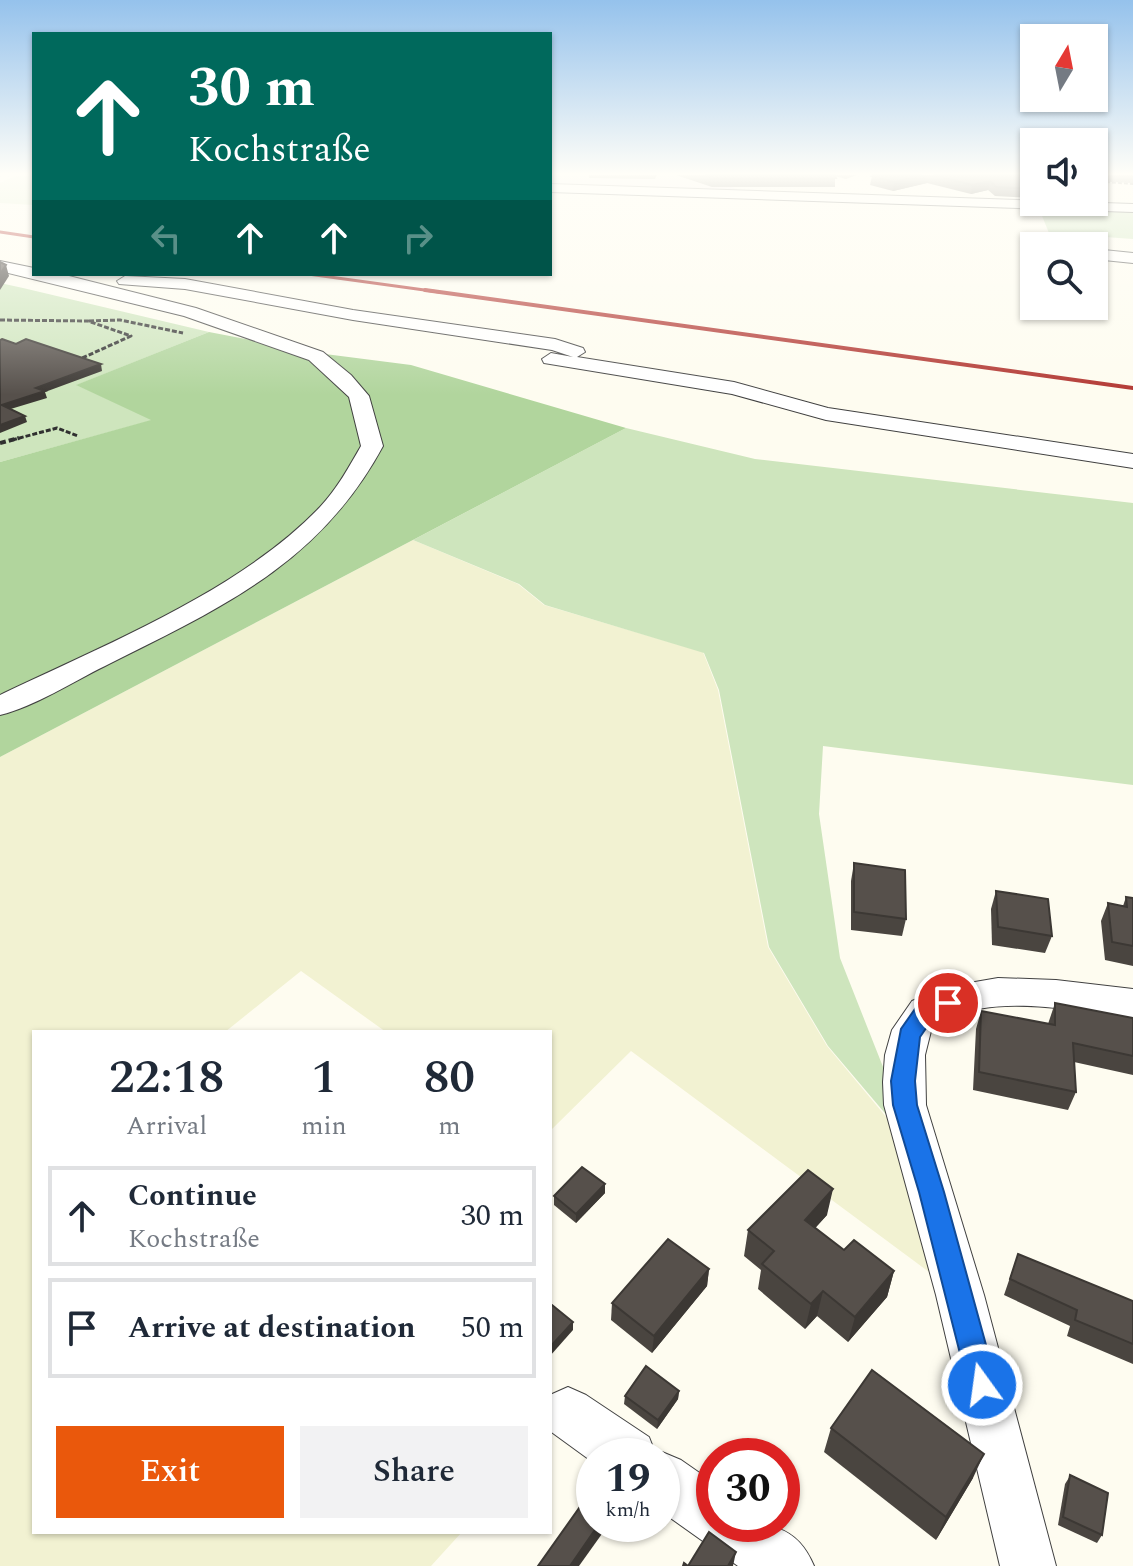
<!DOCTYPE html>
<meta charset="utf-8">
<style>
:root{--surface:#fff;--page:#f2f2f3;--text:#1f2937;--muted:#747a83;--line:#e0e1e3;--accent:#ea580c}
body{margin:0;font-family:Spectral,serif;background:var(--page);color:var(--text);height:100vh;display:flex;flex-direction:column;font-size:30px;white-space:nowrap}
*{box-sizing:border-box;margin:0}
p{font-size:26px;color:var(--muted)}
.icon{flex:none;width:44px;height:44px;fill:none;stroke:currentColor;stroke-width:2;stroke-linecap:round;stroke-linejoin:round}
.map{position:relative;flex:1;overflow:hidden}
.details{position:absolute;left:32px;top:1030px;width:520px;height:504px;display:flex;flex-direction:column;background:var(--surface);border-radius:0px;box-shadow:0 2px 6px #0004}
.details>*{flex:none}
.top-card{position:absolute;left:32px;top:32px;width:520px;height:244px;border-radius:0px;box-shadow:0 2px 6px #0004;background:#00695c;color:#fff;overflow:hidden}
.needle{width:52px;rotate:10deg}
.buttons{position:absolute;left:1020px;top:24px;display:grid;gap:16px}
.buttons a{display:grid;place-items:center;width:88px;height:88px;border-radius:0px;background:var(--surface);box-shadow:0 2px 6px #0004;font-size:40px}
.speed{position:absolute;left:576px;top:1438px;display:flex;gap:16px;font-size:40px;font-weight:700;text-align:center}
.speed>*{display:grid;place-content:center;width:104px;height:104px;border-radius:50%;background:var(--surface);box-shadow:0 2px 6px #0004;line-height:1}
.speed small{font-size:20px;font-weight:400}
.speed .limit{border:12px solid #d22;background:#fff;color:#111}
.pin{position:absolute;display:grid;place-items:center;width:68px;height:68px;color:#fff;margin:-34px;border:4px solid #fff;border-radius:50%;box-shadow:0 2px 8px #0007}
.me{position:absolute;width:88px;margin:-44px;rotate:346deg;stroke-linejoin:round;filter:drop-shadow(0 0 6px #0008)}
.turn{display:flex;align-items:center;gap:28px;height:168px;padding:0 24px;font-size:36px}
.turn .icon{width:104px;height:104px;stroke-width:2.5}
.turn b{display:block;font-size:56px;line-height:68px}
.lanes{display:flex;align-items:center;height:76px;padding:0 24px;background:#0003;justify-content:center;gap:40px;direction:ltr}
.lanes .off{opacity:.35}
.eta{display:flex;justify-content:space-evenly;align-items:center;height:136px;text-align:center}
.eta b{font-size:48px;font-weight:600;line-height:56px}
.primary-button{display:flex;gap:16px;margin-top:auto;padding:16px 24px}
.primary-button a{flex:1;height:92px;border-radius:0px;background:var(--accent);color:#fff;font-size:32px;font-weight:600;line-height:92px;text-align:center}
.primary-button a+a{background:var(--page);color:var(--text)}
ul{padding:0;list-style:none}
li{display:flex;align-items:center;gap:24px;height:100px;margin:0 16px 12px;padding:0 8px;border:4px solid var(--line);border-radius:0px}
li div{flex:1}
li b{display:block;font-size:30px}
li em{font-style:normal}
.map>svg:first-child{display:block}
.industrial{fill:#ece3ec}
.farmland{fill:#f2f2d2}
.green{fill:#cee5bd}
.forest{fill:#b1d59d}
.pitch{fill:#e0edcd}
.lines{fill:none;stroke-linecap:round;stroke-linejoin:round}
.minor-casing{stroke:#414141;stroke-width:2}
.path-far2{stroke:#303030;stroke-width:2;stroke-dasharray:4 2;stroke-linecap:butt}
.path-far1{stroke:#303030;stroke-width:3;stroke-dasharray:5 2;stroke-linecap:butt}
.path{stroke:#303030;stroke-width:4;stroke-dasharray:6 3;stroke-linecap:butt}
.minor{fill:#fff;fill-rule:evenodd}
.rail-far1{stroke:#b23732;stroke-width:3}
.rail{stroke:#b23732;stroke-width:4}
.wall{fill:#4a4540}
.shaded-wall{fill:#3c3834}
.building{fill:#56504b;stroke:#3c3834;stroke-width:2}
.route{fill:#1a73e8;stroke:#114b97;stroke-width:2}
</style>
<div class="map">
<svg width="1133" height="1566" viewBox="0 0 1133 1566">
<rect width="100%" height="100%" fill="#fefcf0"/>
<polygon class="industrial" points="550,175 700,175 750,194 550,188"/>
<polygon class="farmland" points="413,540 518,584 544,605 703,652 718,690 768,947 827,1046 887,1118 932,1192 960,1295 631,1051 550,1131 550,1032 386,1032 301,971 225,1032 34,1032 34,1532 462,1532 431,1566 0,1566 0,757"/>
<g class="green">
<polygon points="1038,206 1133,208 1133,239 1049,233"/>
<polygon points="0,283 23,288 209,332 77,385 153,420 0,462"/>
<polygon points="626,428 755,459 1133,503 1133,785 823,746 819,814 840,958 932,1191 889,1118 828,1046 769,947 719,690 704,653 545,605 519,584 413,540"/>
</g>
<polygon class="forest" points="209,332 325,354 411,365 626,428 0,757 0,462 151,420 76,385"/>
<polygon class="pitch" points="17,175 34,175 34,205 0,203 0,183"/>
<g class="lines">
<g class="minor-casing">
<g id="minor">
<polygon points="550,184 1133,204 1133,212 550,192"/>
<polygon points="1094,249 1133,253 1133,263 1094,259"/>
<path d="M0,261L34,268V274H61L196,308L323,352L351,375L369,396L383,446C319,565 220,608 105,666C72,682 36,706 0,715V695C104,645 240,591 320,507C337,489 349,467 361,446L349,397L309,360L184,316L0,271Z"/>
<polygon points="125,276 185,279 353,310 555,339 583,348 585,352 577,357 734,382 828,408 1133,454 1133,468 826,420 732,394 544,363 542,359 551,353 573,357 552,350 353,320 185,289 119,284 117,281"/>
<path d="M998,978L1056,980L1133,989V1019C1077,1011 976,988 931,1031L925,1055L926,1105L984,1295L1056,1566H1000L936,1295L884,1105L883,1082L885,1055L892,1030L912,1001L946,987Z"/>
<path d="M568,1387L586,1395L649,1437L656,1455L662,1452L681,1460L714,1483V1524C759,1524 794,1518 814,1566H738L662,1512V1456H594V1463L550,1431V1395Z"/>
</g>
</g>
<polyline class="path-far2" points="1094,181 1133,184"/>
<g class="path-far1">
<polyline points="0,320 88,321 131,336 80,359"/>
<polyline points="89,321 120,320 183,333"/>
<polyline points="12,440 57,428 78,436"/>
</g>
<polyline class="path" points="0,443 19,438"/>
<use href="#minor" class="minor"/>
<g class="rail-far1">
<polyline points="0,232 34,237"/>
<polyline points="308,274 439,292"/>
</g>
<polyline class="rail" points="425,290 1133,388"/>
</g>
<g class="wall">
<polygon points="589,175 657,175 655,179 589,178"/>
<polygon points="676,175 857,175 846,179 835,176 835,187 712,187"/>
<polygon points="874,175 1034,175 1034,198 995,196 988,190 971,194 927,183 893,191 870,185 872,176"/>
<polygon points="1094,175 1133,175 1133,183 1094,181"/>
<polygon points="854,863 906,919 902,936 851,930 851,881"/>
<polygon points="996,891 1052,936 1045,953 992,945 991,909"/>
<polygon points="1126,897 1133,898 1133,966 1105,960 1101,921 1108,903 1123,906"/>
<polygon points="1055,1003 1133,1018 1133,1075 1074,1062 1076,1092 1068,1110 973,1090 976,1029 981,1011 1048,1024"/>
<polygon points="605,1193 576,1223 554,1205 554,1196"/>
<polygon points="827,1215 815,1228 844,1250 894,1271 887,1297 848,1342 817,1316 805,1329 758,1289 761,1270 744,1256 748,1230"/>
<polygon points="1018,1254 1133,1301 1133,1364 1067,1336 1070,1326 1004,1295"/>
<polygon points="709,1269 707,1286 652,1353 611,1320 612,1303"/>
<polygon points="679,1391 678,1399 657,1429 624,1404 625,1396"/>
<polygon points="831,1428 973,1478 936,1540 824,1452"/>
<polygon points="1070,1476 1102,1535 1097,1543 1058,1525 1065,1484"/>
</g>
<g class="shaded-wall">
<polygon points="922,175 928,175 927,183 893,191 894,182"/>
<polygon points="990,181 988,190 971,194 972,185"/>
<polygon points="6,265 9,276 0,290 0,274"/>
<polygon points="101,364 102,371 45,392 47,398 4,411 2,405 36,388"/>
<polygon points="25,416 27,422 0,433 0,425"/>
<polygon points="605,1184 605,1193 576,1223 576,1214"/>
<polygon points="833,1189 827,1215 799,1246 805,1220"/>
<polygon points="709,1269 707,1286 652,1353 654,1336"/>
<polygon points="894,1271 887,1297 848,1342 855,1317"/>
<polygon points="823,1291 817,1316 805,1329 811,1304"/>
<polygon points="573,1322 573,1330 550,1356 550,1347"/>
<polygon points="679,1391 678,1399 657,1429 658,1420"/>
<polygon points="984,1454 973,1478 936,1540 946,1517"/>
<polygon points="599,1524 609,1524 579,1566 570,1566"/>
<polygon points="736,1552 733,1566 728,1566"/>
</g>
<g class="building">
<polygon points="705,175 835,175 836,178 712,178"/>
<polygon points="874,175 922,175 894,182 872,176"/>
<polygon points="934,175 1034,175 1034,189 996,187 990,181 972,185"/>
<polygon points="0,262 6,265 0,274"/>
<polygon points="2,339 16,344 26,339 101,364 36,388 45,391 2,405 25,416 0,425 0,340"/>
<polygon points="854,863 905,870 906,919 854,912"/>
<polygon points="996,891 1048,899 1052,936 998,927"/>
<polygon points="1126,897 1133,898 1133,946 1112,942 1108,903 1127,907"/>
<polygon points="1055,1003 1133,1018 1133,1056 1073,1043 1076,1092 979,1072 981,1011 1055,1025"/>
<polygon points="582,1167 605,1184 576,1214 554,1196"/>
<polygon points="808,1170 833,1189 805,1220 844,1250 854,1240 894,1271 855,1317 823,1291 811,1304 762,1264 774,1251 748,1230"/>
<polygon points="668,1239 709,1269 654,1336 612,1303"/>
<polygon points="1018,1254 1133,1301 1133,1344 1075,1320 1077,1310 1010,1279"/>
<polygon points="552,1305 573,1322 550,1347 550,1307"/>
<polygon points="646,1366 679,1391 658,1420 625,1396"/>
<polygon points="872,1370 984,1454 946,1517 831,1428"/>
<polygon points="1070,1475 1108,1493 1102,1535 1063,1517"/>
<polygon points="594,1487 594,1524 599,1524 570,1566 538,1566"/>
<polygon points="709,1532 736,1552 728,1566 683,1566 684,1563 688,1566"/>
</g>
<linearGradient id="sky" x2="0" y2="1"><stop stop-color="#95c2ec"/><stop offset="0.44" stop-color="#fffef8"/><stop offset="1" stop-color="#fffef8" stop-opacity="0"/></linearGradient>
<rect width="1133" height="395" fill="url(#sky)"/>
<polygon class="route" points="948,994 956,997 959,1003 956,1009 933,1018 920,1037 915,1081 917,1105 944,1192 997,1385 993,1395 982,1399 972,1395 968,1385 919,1192 893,1105 891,1081 901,1029 917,1006"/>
</svg>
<div class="buttons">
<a><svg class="needle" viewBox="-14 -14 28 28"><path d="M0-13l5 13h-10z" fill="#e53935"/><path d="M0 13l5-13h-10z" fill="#747a83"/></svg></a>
<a><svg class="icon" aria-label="sound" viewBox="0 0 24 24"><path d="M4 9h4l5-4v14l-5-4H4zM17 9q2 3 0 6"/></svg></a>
<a><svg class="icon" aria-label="search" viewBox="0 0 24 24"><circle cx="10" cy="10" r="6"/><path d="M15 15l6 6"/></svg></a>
</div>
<div class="speed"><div>19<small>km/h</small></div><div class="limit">30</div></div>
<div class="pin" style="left:948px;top:1003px;background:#d93025"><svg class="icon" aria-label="arrive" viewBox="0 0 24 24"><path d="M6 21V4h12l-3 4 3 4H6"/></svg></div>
<svg class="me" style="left:982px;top:1385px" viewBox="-20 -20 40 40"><circle r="17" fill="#1a73e8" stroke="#fff" stroke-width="3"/><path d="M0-11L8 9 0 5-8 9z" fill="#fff"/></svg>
<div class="top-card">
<div class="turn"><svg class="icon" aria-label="ahead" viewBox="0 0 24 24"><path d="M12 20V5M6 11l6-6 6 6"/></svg><div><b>30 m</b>Kochstraße</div></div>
<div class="lanes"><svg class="icon off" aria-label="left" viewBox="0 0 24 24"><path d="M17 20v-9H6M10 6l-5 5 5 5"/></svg><svg class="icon" aria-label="ahead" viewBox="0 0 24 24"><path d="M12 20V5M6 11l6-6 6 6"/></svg><svg class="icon" aria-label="ahead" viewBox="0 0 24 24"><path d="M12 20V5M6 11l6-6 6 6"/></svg><svg class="icon off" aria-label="right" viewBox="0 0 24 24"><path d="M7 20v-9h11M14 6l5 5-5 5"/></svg></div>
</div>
<section class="details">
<div class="eta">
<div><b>22:18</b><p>Arrival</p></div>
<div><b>1</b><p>min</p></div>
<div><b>80</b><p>m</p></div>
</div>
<ul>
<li><svg class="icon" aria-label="ahead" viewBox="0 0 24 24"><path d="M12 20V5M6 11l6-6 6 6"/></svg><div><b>Continue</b><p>Kochstraße</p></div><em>30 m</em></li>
<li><svg class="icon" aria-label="arrive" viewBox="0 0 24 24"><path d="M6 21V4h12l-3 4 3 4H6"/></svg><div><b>Arrive at destination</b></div><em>50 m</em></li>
</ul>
<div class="primary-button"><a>Exit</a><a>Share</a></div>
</section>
</div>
